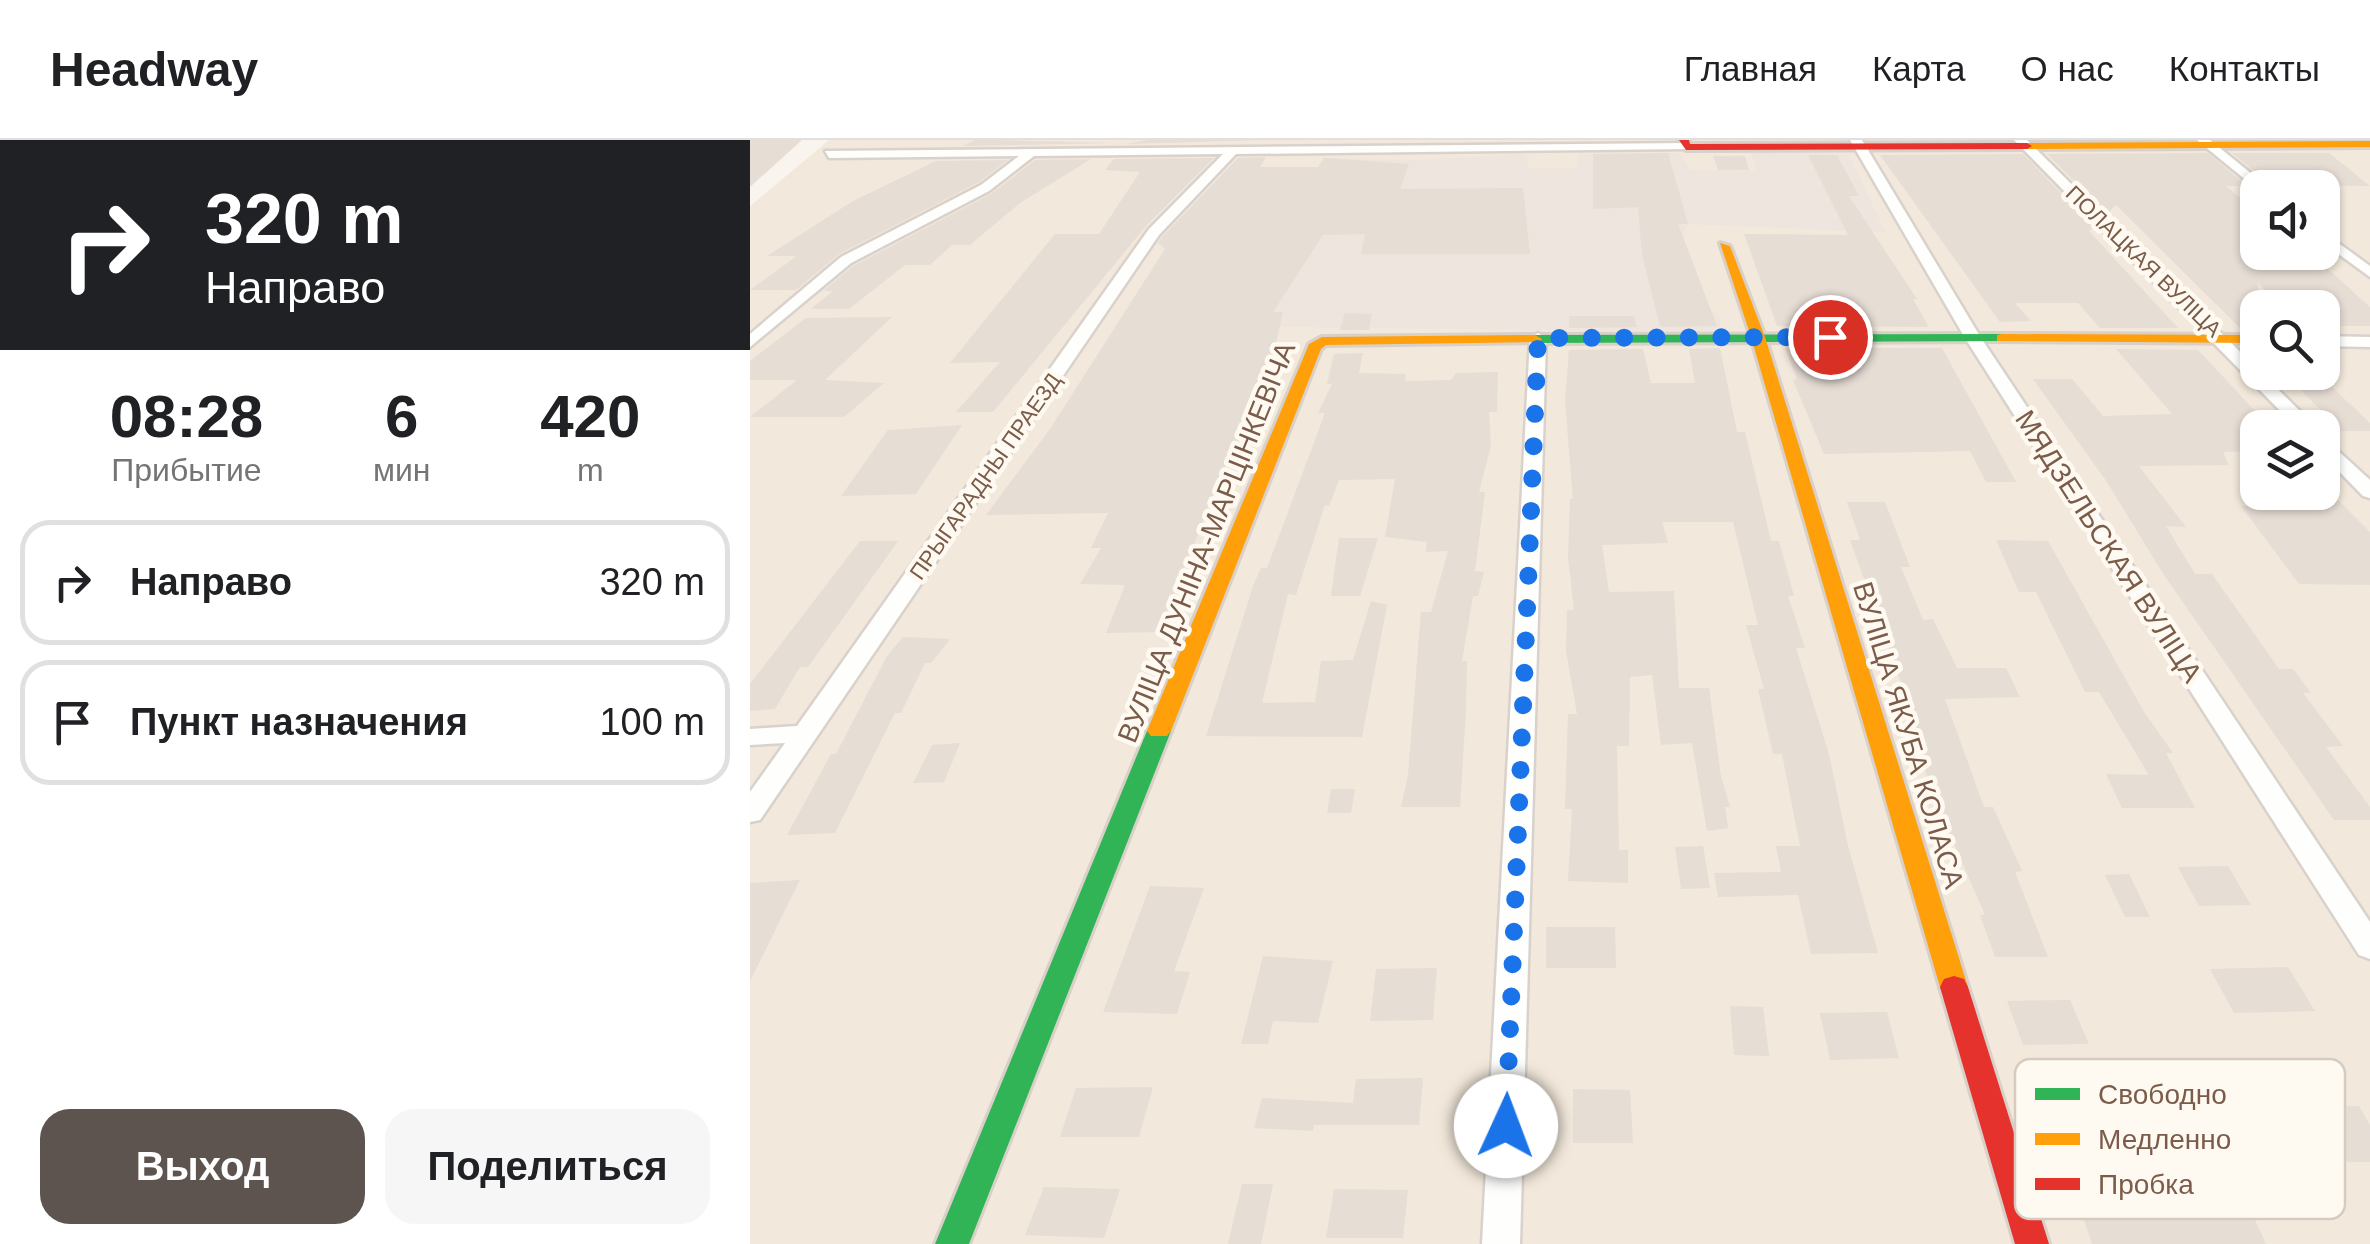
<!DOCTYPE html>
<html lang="ru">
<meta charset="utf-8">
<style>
:root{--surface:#fff;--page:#f6f6f6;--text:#202124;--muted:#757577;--line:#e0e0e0;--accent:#5d544f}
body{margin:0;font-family:Helvetica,sans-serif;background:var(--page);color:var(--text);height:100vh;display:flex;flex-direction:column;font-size:38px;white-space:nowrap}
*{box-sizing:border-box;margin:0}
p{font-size:32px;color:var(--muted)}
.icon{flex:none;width:55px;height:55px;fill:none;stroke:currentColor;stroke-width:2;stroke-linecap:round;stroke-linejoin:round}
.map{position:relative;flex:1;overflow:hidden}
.side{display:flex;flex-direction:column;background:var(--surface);width:750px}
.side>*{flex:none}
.hud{background:#202124;color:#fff;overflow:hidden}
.buttons{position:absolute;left:1490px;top:30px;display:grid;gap:20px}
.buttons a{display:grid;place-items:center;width:100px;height:100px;border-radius:20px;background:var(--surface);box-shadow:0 2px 8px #0004;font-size:50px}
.pin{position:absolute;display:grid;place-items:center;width:85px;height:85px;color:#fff;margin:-42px;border:5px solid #fff;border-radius:50%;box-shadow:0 2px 10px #0007}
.me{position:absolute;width:110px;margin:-55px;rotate:2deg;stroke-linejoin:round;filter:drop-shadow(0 0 8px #0008)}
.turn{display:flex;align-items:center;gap:35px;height:210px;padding:0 40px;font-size:45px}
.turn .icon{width:130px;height:130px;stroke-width:2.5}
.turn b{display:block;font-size:70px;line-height:85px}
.eta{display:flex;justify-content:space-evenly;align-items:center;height:170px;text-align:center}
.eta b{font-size:60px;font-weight:700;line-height:70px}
.action{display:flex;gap:20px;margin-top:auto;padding:20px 40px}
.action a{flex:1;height:115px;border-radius:30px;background:var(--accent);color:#fff;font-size:40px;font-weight:700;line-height:115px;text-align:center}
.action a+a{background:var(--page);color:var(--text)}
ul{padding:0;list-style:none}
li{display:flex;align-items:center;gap:30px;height:125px;margin:0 20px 15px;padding:0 20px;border:5px solid var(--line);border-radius:30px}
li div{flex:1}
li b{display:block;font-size:38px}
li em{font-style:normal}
header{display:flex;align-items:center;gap:60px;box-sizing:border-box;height:140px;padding:0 50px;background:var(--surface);border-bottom:2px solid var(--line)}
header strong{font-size:48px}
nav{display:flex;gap:55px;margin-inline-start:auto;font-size:35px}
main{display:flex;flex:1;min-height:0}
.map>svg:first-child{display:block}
.residential{fill:#f2e8db;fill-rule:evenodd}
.industrial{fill:#ede5de}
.building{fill:#e6ddd5}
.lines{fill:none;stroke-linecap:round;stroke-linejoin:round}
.street-casing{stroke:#d9d2cc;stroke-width:5}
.fast-casing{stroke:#d9d1c9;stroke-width:6}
.slow-casing{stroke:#d9d1c9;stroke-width:6}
.jam-casing{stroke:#d9d1c9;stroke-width:6}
.street{fill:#fefefc;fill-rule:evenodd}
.fast{fill:#30b455;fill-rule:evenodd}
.slow{fill:#ff9f0a;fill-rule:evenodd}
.jam{fill:#e5322d;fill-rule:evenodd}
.route{stroke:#1a73e8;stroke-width:18;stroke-dasharray:0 32.4}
.labels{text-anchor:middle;stroke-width:9;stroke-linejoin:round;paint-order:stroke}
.far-street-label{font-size:22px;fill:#7b5c4a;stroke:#fffaf1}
.street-label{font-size:28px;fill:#7b5c4a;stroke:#fffaf1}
.key{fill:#fffaf1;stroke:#d7cbbf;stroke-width:2.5}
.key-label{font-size:28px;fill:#7b5c4a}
</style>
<header>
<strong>Headway</strong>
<nav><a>Главная</a><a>Карта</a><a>О нас</a><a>Контакты</a></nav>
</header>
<main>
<section class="side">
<div class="hud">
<div class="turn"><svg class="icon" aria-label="right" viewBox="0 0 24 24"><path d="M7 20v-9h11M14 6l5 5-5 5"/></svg><div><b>320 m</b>Направо</div></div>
</div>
<div class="eta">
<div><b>08:28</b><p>Прибытие</p></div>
<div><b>6</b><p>мин</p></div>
<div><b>420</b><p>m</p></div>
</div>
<ul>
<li><svg class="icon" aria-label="right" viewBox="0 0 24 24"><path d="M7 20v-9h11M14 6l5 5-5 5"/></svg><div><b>Направо</b></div><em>320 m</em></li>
<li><svg class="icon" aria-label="arrive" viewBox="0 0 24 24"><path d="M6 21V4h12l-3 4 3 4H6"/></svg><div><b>Пункт назначения</b></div><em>100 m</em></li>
</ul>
<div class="action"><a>Выход</a><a>Поделиться</a></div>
</section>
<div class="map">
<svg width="1620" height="1104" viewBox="0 0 1620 1104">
<rect width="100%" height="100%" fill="#f9f5ee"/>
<path class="residential" d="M79,0H1620V1104H0V66ZM1508,48H1572V112H1508ZM1508,168H1572V232H1508ZM1508,288H1572V352H1508Z"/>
<polygon class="industrial" points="929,13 941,30 1008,31 1000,13 1099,14 1135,92 938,84 933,93 935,109 960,170 969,176 971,192 473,186 575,26 569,26 574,18 666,20 777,14 778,28 828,28 827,14"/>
<g class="building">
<polygon points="0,0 52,0 0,47"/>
<polygon points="225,0 247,0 365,3 213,6"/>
<polygon points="398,0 514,0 376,4"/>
<polygon points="918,13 938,84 928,84 967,186 910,187 892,115 888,67 843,69 843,14"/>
<polygon points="1458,13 1497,46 1476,46 1508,73 1508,112 1559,112 1620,167 1620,186 1572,186 1572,168 1530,165 1508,143 1508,188 1490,188 1366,65 1357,74 1297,14"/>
<polygon points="1482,13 1579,13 1620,46 1521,45"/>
<polygon points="1273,14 1344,87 1339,91 1428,188 1350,188 1328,163 1265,163 1281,181 1250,182 1130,15"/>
<polygon points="1058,15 1087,15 1109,56 1099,56 1167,159 1163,159 1179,187 1027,186 994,94 1098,95"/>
<polygon points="963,16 995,16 999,30 968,30"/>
<polygon points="516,17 510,27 568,27 574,18 659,24 650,49 773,48 780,114 611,114 615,94 573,95 523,172 533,172 516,246 471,336 409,492 356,493 375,445 330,444 351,408 341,408 358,373 236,375 300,289 415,109 408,103 412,97 488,18"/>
<polygon points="464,18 396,86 243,272 206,272 250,222 200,223 305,94 349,94 390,32 355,30 364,19"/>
<polygon points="341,19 270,63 220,105 202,105 180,125 155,125 99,169 61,169 83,151 73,151 103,126 241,54 285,20"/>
<polygon points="258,20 229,42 89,114 46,150 0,150 47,116 17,116 103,61 186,21"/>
<polygon points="595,173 622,174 619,190 590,190"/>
<polygon points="819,176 884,176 887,187 819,188"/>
<polygon points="142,177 75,240 134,243 94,277 0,277 47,240 0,240 0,221 56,178"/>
<polygon points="970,208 987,292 995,292 1021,401 1029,401 1044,456 1038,456 1055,508 1046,508 1079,614 1098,706 1128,813 1061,814 1048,755 968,757 964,733 1031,732 1026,706 1050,706 1032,614 1023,614 1008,549 1014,549 996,485 1008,485 983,382 912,382 918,403 852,405 859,452 924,451 929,548 959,548 971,636 980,667 975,667 978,688 957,691 942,603 911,605 902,535 880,537 879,606 867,606 869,710 878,710 878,743 818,741 822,669 815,669 818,574 827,574 816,511 817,470 824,470 818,417 820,359 823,359 815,261 819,210 893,209 901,243 945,243 939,209"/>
<polygon points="1035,208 1192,208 1266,342 1236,342 1220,311 1074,314 1043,240 1047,239"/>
<polygon points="1366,209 1448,210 1508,274 1508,311 1473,312 1479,325 1389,326 1436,387 1416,386 1445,434 1462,434 1529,529 1543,529 1561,553 1553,553 1593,606 1576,607 1620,667 1620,680 1584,680 1412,432 1357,342 1283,239 1322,239 1353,276 1422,274"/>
<polygon points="613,213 609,233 656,234 655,241 701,240 706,233 748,232 747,272 739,272 741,305 729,352 735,352 725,431 734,432 728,456 723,456 712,521 717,521 716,570 710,667 651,667 658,635 671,472 681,472 698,411 676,412 677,402 635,397 645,339 589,340 579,366 575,365 546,455 538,454 512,563 565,562 571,521 603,520 621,461 637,465 612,597 456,596 503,446 511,428 517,428 575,273 568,273 582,244 577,244 584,214"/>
<polygon points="1533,232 1566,232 1620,283 1620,291 1591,291"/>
<polygon points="212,285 166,354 91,356 138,290"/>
<polygon points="1572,344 1620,392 1620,445 1549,444 1491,366 1572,365"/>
<polygon points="1097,362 1135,362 1160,427 1151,427 1173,480 1183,479 1207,528 1256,528 1270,557 1195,559 1234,667 1243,667 1272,731 1265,732 1298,817 1245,817 1230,775 1235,775 1188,667 1157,579 1164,579 1100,400 1110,400"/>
<polygon points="589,398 628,398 610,456 581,456"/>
<polygon points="1246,400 1298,401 1394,572 1423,613 1416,613 1445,668 1372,668 1356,634 1399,635 1349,552 1335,552 1286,452 1269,452"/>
<polygon points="110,401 148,401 58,527 50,527 25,569 0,571 0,544"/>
<polygon points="153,497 200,499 181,523 175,523 151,573 145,573 85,693 37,695 81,614 86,614 137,516"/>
<polygon points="210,603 194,642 163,643 182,605"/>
<polygon points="581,649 605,649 601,673 577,673"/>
<polygon points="953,706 960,748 931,749 925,707"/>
<polygon points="1478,726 1501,765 1449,766 1428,727"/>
<polygon points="1379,734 1400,777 1375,777 1355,735"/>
<polygon points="50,740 0,841 0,743"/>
<polygon points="400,746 454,748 424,831 440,832 427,874 353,872"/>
<polygon points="796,787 865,787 866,828 796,828"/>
<polygon points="513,816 583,821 568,883 523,881 518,904 491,904"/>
<polygon points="1538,827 1565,871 1484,873 1460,829"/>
<polygon points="687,828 683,880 620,881 626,829"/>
<polygon points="1320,860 1339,904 1273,905 1257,861"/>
<polygon points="980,866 1013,867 1019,916 984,915"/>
<polygon points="1137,872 1149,918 1080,920 1070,873"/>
<polygon points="673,938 669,985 564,985 563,991 504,988 512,958 603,963 606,939"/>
<polygon points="403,947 389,997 310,997 326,948"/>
<polygon points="823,949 880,950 883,1003 823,1003"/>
<polygon points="1552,966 1609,966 1620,985 1620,1022 1533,1022 1538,1030 1502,1033 1494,1020 1440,1021 1420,976"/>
<polygon points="492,1044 523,1044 511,1104 478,1104"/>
<polygon points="294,1047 370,1049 354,1098 275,1095"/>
<polygon points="584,1049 658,1050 653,1098 576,1098"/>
<polygon points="1328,1061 1403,1061 1408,1073 1501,1071 1516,1104 1342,1104"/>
</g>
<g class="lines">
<g class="street-casing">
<g id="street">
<polygon points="1100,0 1112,0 1231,198 1620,782 1620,819 1609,815 1215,198"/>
<polygon points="1264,0 1277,0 1567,288 1547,288"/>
<polygon points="1447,0 1460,0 1519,48 1508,50"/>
<polygon points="936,3 940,9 486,14 409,95 10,680 0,682 0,652 35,603 0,605 0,589 47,586 399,89 473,14 284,16 239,51 101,123 0,207 0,194 91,117 231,45 269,16 79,18 75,11"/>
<polygon points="1572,91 1620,126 1620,137 1572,102"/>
<polygon points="788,193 796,198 770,1104 732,1104 780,198"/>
<polygon points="1572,196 1620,197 1620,207 1572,206"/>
<polygon points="1572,296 1620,340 1620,358 1613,356 1572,314"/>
</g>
</g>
<g class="fast-casing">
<g id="fast">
<polygon points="1252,194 1257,195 1257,201 785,203 778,199 785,195"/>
<polygon points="409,584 421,591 219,1104 185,1104 397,591"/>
</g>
</g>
<g class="slow-casing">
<g id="slow">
<polygon points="1620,1 1620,7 1277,9 1272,6 1277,3"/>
<polygon points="970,103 980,106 1015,197 1218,847 1214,855 1204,858 1194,855 1190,847 1001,197"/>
<polygon points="1252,194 1508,195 1508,203 1247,201 1247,195"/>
<polygon points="785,195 792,199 790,202 576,205 571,209 421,591 417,596 401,596 397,591 559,204 572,197"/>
</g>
</g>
<g class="jam-casing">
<g id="jam">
<polygon points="929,0 939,0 940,4 1277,3 1282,6 1277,9 936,10"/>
<polygon points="1204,836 1214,839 1218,847 1299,1104 1265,1104 1190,847 1194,839"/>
</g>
</g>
<use href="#street" class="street"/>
<use href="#fast" class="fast"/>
<use href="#slow" class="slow"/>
<use href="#jam" class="jam"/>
</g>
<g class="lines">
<polyline class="route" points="756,986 788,198 1080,197"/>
</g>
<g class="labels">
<g class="far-street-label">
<text transform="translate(1394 121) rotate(44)" y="8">ПОЛАЦКАЯ ВУЛІЦА</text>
<text transform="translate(235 336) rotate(-55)" y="8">ПРЫГАРАДНЫ ПРАЕЗД</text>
</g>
<g class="street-label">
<text transform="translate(456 402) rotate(-68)" y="10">ВУЛІЦА ДУНІНА-МАРЦІНКЕВІЧА</text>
<text transform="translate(1359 406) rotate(57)" y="10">МЯДЗЕЛЬСКАЯ ВУЛІЦА</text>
<text transform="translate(1159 595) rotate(73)" y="10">ВУЛІЦА ЯКУБА КОЛАСА</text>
</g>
</g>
<rect x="1265" y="919" width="330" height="160" rx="15" class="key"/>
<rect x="1285" y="948" width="45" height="12" fill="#30b455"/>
<rect x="1285" y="993" width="45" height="12" fill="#ff9f0a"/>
<rect x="1285" y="1038" width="45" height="12" fill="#e5322d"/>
<g class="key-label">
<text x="1348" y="964">Свободно</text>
<text x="1348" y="1009">Медленно</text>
<text x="1348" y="1054">Пробка</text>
</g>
</svg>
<div class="buttons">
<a><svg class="icon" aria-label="sound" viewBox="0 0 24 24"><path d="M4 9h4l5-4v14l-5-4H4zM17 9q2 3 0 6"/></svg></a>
<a><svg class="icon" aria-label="search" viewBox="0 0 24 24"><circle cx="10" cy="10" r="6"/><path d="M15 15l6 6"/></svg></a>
<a><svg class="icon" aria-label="layers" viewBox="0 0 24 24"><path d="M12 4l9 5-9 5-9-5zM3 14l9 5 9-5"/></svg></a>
</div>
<div class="pin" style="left:1080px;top:197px;background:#d93025"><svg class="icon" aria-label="arrive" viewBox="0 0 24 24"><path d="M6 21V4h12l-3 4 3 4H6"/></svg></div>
<svg class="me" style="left:756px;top:986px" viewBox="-20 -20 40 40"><circle r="19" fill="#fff"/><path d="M0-13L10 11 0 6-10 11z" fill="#1a73e8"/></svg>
</div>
</main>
